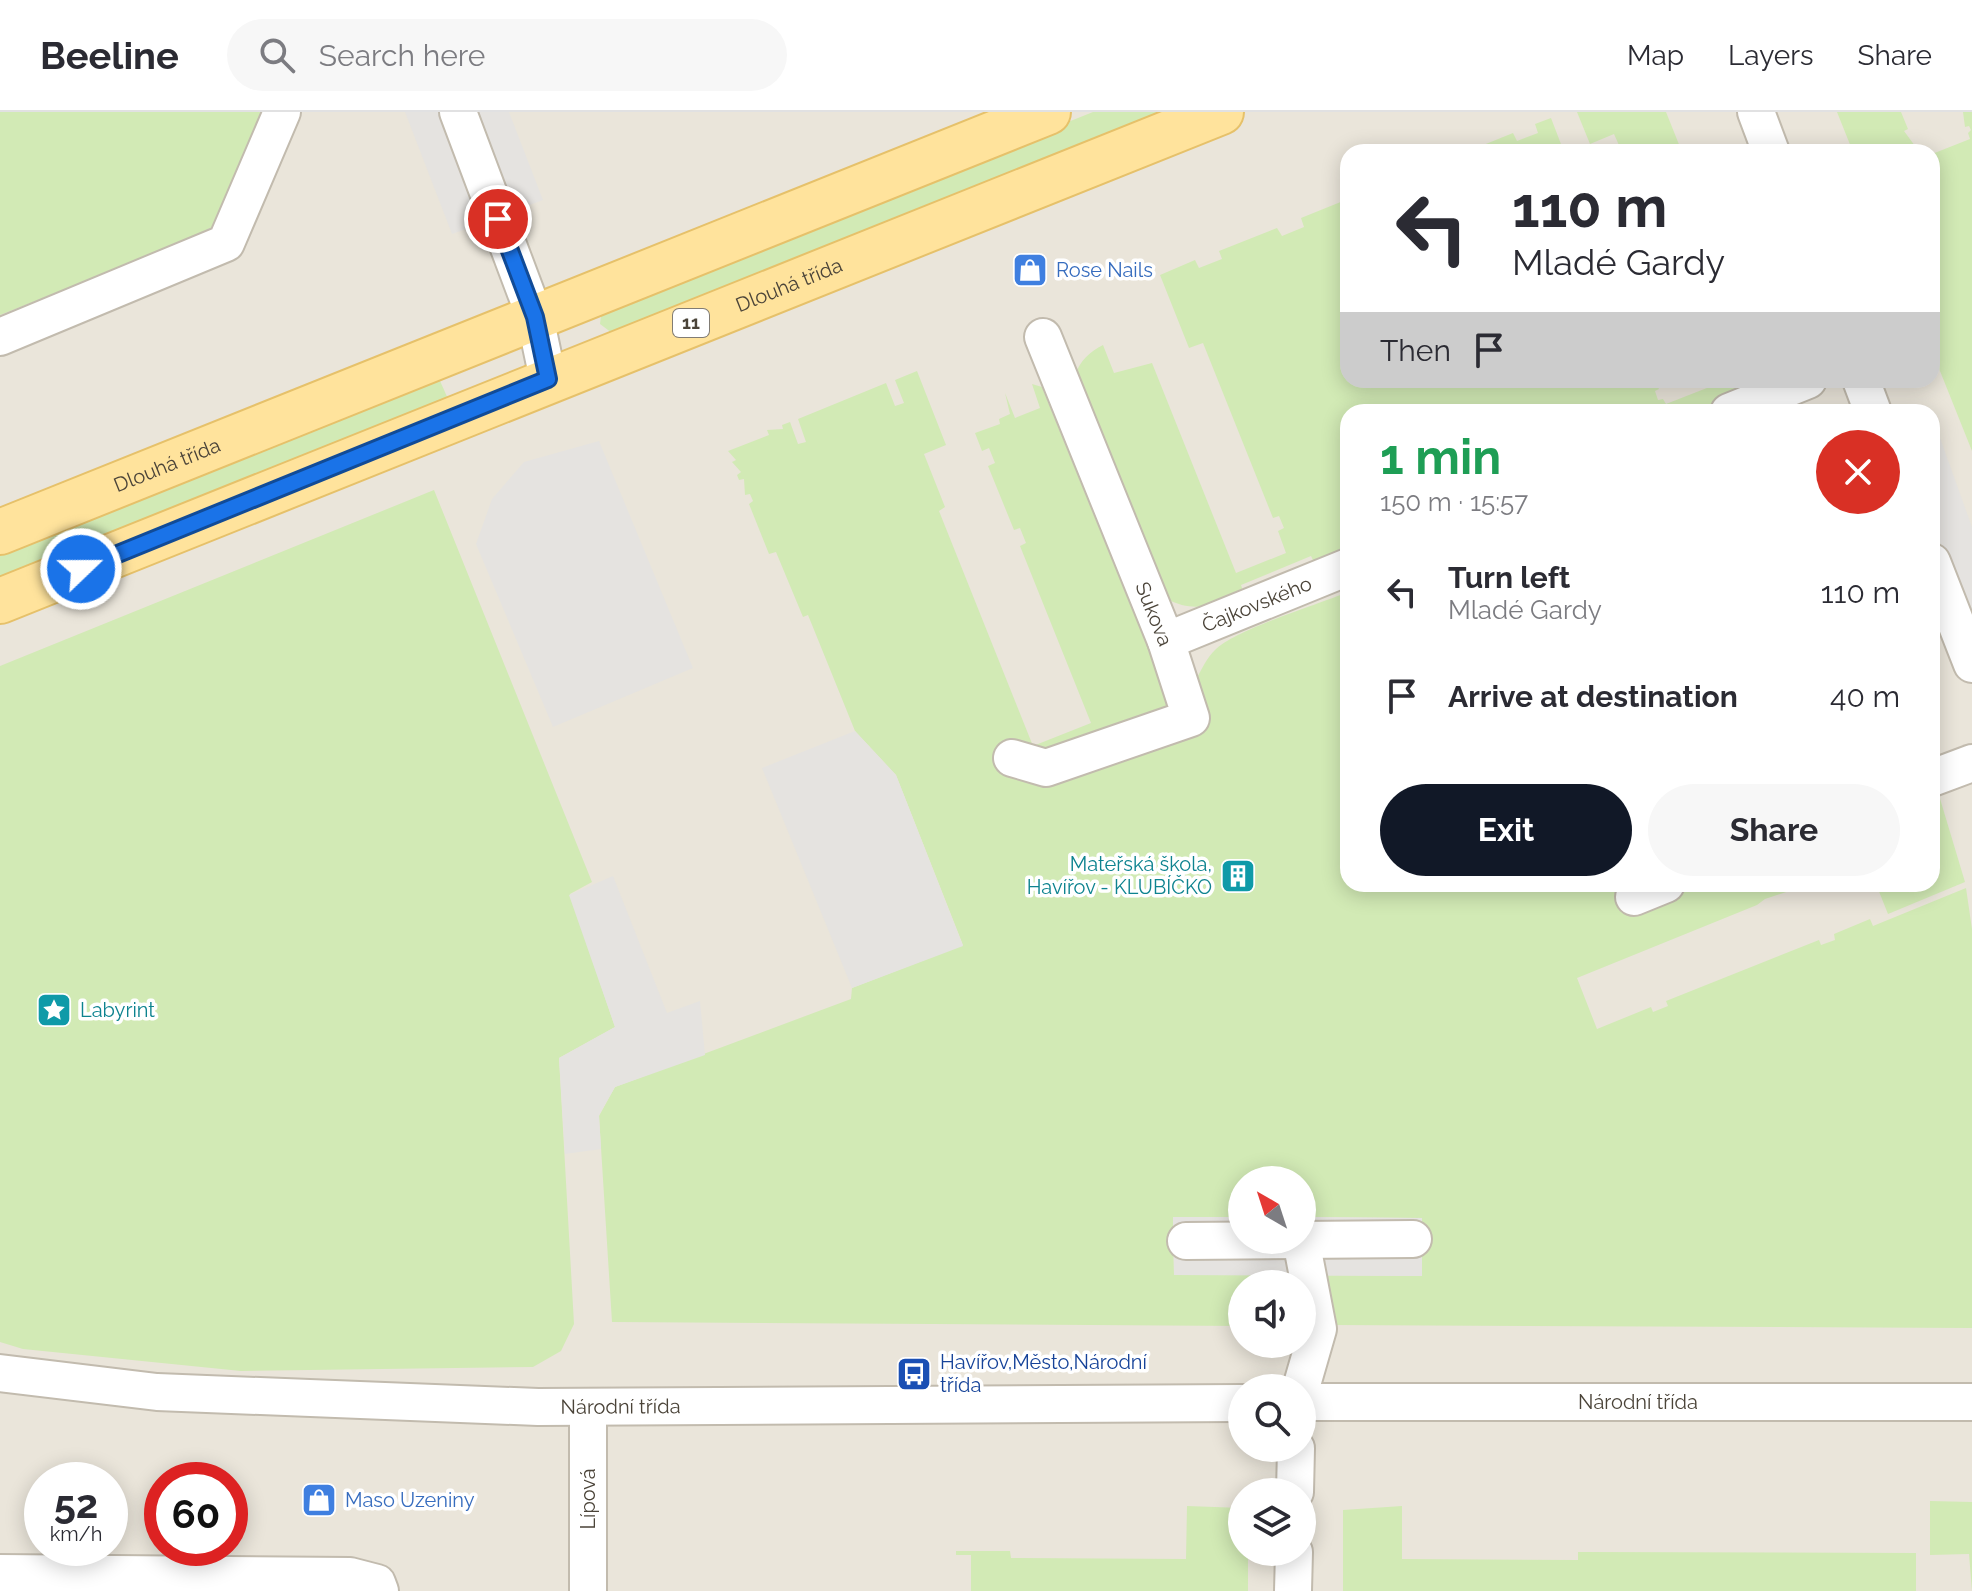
<!DOCTYPE html>
<meta charset="utf-8">
<style>
:root{--surface:#fff;--page:#f7f7f7;--text:#2b2b33;--muted:#7c7c81;--line:#e1e1e2;--accent:#111827}
body{margin:0;font-family:Raleway,sans-serif;background:var(--page);color:var(--text);height:100vh;display:flex;flex-direction:column;font-size:30px;white-space:nowrap}
*{box-sizing:border-box;margin:0}
p{font-size:26px;color:var(--muted)}
.icon{flex:none;width:44px;height:44px;fill:none;stroke:currentColor;stroke-width:2;stroke-linecap:round;stroke-linejoin:round}
.map{position:relative;flex:1;overflow:hidden}
.details{position:absolute;left:1340px;top:292px;width:600px;height:488px;display:flex;flex-direction:column;background:var(--surface);border-radius:24px;box-shadow:0 4px 20px #0003}
.details>*{flex:none}
.top-card{position:absolute;left:1340px;top:32px;width:600px;height:244px;border-radius:24px;box-shadow:0 4px 20px #0003;background:#fff;color:var(--text);overflow:hidden}
.needle{width:52px;rotate:321deg}
.tools{position:absolute;left:1228px;top:1054px;display:grid;gap:16px}
.tools a{display:grid;place-items:center;width:88px;height:88px;border-radius:50%;background:var(--surface);box-shadow:0 4px 20px #0003;font-size:40px}
.speed{position:absolute;left:24px;top:1350px;display:flex;gap:16px;font-size:40px;font-weight:700;text-align:center}
.speed>*{display:grid;place-content:center;width:104px;height:104px;border-radius:50%;background:var(--surface);box-shadow:0 4px 20px #0003;line-height:1}
.speed small{font-size:20px;font-weight:400}
.speed .limit{border:12px solid #d22;background:#fff;color:#111}
.pin{position:absolute;display:grid;place-items:center;width:68px;height:68px;color:#fff;margin:-34px;border:4px solid #fff;border-radius:50%;box-shadow:0 2px 8px #0007}
.me{position:absolute;width:88px;margin:-44px;rotate:68deg;stroke-linejoin:round;filter:drop-shadow(0 0 6px #0008)}
.turn{display:flex;align-items:center;gap:28px;height:168px;padding:0 40px;font-size:36px}
.turn .icon{width:104px;height:104px;stroke-width:2.5}
.turn b{display:block;font-size:56px;line-height:68px}
.then{display:flex;align-items:center;height:76px;padding:0 40px;background:#0003;gap:16px;font-size:30px}
.round{display:grid;place-items:center;flex:none;width:84px;height:84px;border-radius:42px;background:var(--page)}
.headline{display:flex;align-items:center;justify-content:space-between;height:136px;padding:0 40px}
h1{font-size:48px;font-weight:700;line-height:60px;color:#1e9e55}
.action{display:flex;gap:16px;margin-top:auto;padding:16px 40px}
.action a{flex:1;height:92px;border-radius:48px;background:var(--accent);color:#fff;font-size:32px;font-weight:700;line-height:92px;text-align:center}
.action a+a{background:var(--page);color:var(--text)}
ul{padding:0;list-style:none}
li{display:flex;align-items:center;gap:24px;height:104px;padding:0 40px}
li div{flex:1}
li b{display:block;font-size:30px}
li em{font-style:normal}
header{display:flex;align-items:center;gap:48px;box-sizing:border-box;height:112px;padding:0 40px;background:var(--surface);border-bottom:2px solid var(--line)}
header strong{font-size:38px}
nav{display:flex;gap:44px;margin-inline-start:auto;font-size:28px}
.search{width:560px;height:72px;background:var(--page);display:flex;align-items:center;gap:20px;box-sizing:border-box;padding:0 28px;border-radius:44px;color:var(--muted);font-size:30px}
.map>svg:first-child{display:block}
.residential{fill:#eae5da;fill-rule:evenodd}
.green{fill:#d2eab5}
.parking{fill:#e5e3e0}
.lines{fill:none;stroke-linecap:round;stroke-linejoin:round}
.minor-casing{stroke:#c2bbae;stroke-width:40}
.primary-casing{stroke:#e6c16a;stroke-width:48}
.minor{stroke:#fff;stroke-width:36}
.primary{stroke:#ffe39c;stroke-width:44}
.route-casing{stroke:#114b97;stroke-width:20}
.route{stroke:#1a73e8;stroke-width:14}
.labels{text-anchor:middle;stroke-width:7;stroke-linejoin:round;paint-order:stroke}
.shield{fill:#fff;stroke:#817c74;stroke-width:2}
.shield-label{font-size:18px;font-weight:bold;fill:#4b4439}
.shop-label{font-size:20px;fill:#366cbe;stroke:#fff;text-anchor:start}
.street-label{font-size:20px;fill:#4b4439;stroke:#fff}
.culture-label{font-size:20px;fill:#0d838f;stroke:#fff;text-anchor:end}
.transit-label{font-size:20px;fill:#164399;stroke:#fff;text-anchor:start}
</style>
<header>
<strong>Beeline</strong>
<div class="search"><svg class="icon" aria-label="search" viewBox="0 0 24 24"><circle cx="10" cy="10" r="6"/><path d="M15 15l6 6"/></svg>Search here</div>
<nav><a>Map</a><a>Layers</a><a>Share</a></nav>
</header>
<div class="map">
<svg width="1972" height="1479" viewBox="0 0 1972 1479">
<rect width="100%" height="100%" fill="#f6f3ec"/>
<path class="residential" d="M0,0H1972V1479H0ZM1348,40H1932V268H1348ZM1348,300H1932V772H1348ZM1242,1068H1302V1128H1242ZM1242,1172H1302V1232H1242ZM1242,1276H1302V1336H1242ZM42,1368H110V1436H42ZM162,1368H230V1436H162ZM1242,1380H1302V1440H1242Z"/>
<g class="green">
<polygon points="0,0 271,0 216,113 177,133 0,203"/>
<polygon points="1093,0 1164,0 612,221 600,212 602,196"/>
<polygon points="1577,0 1666,0 1682,40 1622,40 1614,22 1590,32"/>
<polygon points="1837,0 1901,0 1908,17 1904,19 1915,34 1911,35 1913,40 1853,40"/>
<polygon points="1963,0 1972,0 1972,339 1932,239 1932,42 1970,27 1968,21 1971,18 1969,14 1965,15"/>
<polygon points="1551,6 1564,40 1466,40 1513,21 1517,29 1538,21 1535,12"/>
<path d="M1348,87V268H1650L1652,273L1656,271L1659,277L1655,279L1658,288L1663,287L1666,292L1712,274L1713,268L1773,270L1698,300H1348V441L1316,454L1311,444L1241,473L1244,482C1217,492 1195,502 1167,487L1075,263C1080,249 1089,240 1103,233L1114,261L1152,251L1236,461L1286,441L1278,419L1284,416L1279,404L1273,406L1203,231L1189,236L1160,163L1195,148L1199,156L1222,147L1219,139L1277,116L1282,124L1304,115L1301,106Z"/>
<path d="M917,259L946,333L924,342L945,395L939,399L1033,634L1091,611L1020,434L1026,431L1020,416L1014,418L988,354L995,351L989,336L982,339L975,321L1000,312L999,307L1010,302L1005,281L1015,306L1040,296L1032,272L1042,275L1178,610C1186,591 1201,551 1215,538C1236,517 1317,493 1348,480V772H1810L1765,787L1757,793L1577,866L1597,917L1651,895L1653,900L1668,894L1666,889L1819,828L1821,833L1835,828L1834,822L1870,807L1873,814L1966,776L1972,817V1216L1330,1213L1326,1163L1422,1164V1106L1302,1105V1068H1242V1105L1173,1106L1174,1163H1268V1172H1242V1214L612,1210L599,1004L615,975L851,887L852,876L963,833L896,663L855,619L808,503L803,505L776,440L769,442L749,392L753,389L750,382L745,383L744,367L739,368L737,363L741,360L732,350L736,348L728,339L769,323L767,318L783,317L782,313L790,310L798,332L806,330L798,307L886,271L895,294L904,291L895,268Z"/>
<polygon points="437,262 448,287 0,467 0,438"/>
<polygon points="434,378 592,770 570,782 615,915 559,946 574,1212 561,1239 533,1255 241,1259 23,1237 0,1230 0,554"/>
<polygon points="1935,670 1965,770 1888,802 1876,772 1932,772"/>
<polygon points="1930,1389 1972,1390 1972,1479 1969,1442 1930,1443"/>
<polygon points="1187,1394 1242,1396 1242,1440 1248,1440 1248,1479 971,1479 971,1443 956,1443 956,1439 1010,1439 1011,1446 1186,1447"/>
<polygon points="1402,1394 1402,1447 1578,1448 1578,1440 1916,1441 1916,1479 1343,1479 1343,1398"/>
</g>
<g class="parking">
<polygon points="405,0 440,0 483,111 452,122"/>
<polygon points="473,0 509,0 543,88 511,100"/>
<polygon points="1935,312 1972,415 1972,515 1932,410 1932,313"/>
<polygon points="599,329 693,556 553,615 476,432 492,387 524,350"/>
<polygon points="855,619 896,663 963,834 852,876 762,656"/>
<polygon points="613,764 667,901 700,889 705,943 615,975 599,1003 601,1037 565,1042 559,946 615,915 569,783"/>
<polygon points="1173,1105 1242,1105 1242,1128 1302,1128 1302,1105 1422,1106 1422,1164 1174,1163"/>
</g>
<g class="lines">
<g class="minor-casing">
<g id="minor">
<polyline points="458,0 535,205 548,267"/>
<polyline points="1756,0 1771,40"/>
<polyline points="0,225 226,131 282,0"/>
<polyline points="1861,268 1873,300"/>
<polyline points="1729,300 1808,268"/>
<polyline points="1932,450 1972,552"/>
<path id="s1" d="M1166,529L1348,455"/>
<polyline points="1012,646 1046,656 1191,606 1166,529 1043,225"/>
<polyline points="1932,666 1972,651"/>
<polyline points="1634,785 1666,772"/>
<polyline points="1301,1128 1318,1217 1301,1276"/>
<polyline points="1186,1129 1413,1127"/>
<path id="s2" d="M0,1261L157,1280L538,1295L1242,1291"/>
<path id="s3" d="M1302,1290H1972"/>
<polyline points="1295,1380 1296,1336"/>
<polyline points="0,1461 350,1464 377,1471 380,1479"/>
<polyline points="588,1479 588,1295"/>
<polyline points="1293,1479 1294,1440"/>
</g>
</g>
<g class="primary-casing">
<g id="primary">
<path id="s4" d="M0,420L1048,0"/>
<path id="s5" d="M0,489L1221,0"/>
</g>
</g>
<use href="#minor" class="minor"/>
<use href="#primary" class="primary"/>
</g>
<g class="lines">
<g class="route-casing">
<polyline id="route" points="81,457 548,267 535,205 498,107"/>
</g>
<use href="#route" class="route"/>
</g>
<defs>
<g id="shop-square" transform="scale(1.8)"><rect x="-9" y="-9" width="18" height="18" rx="4" fill="#3f7fe0" stroke="#fff"/><path d="M-5-2.5h2.3a2.7 3.5 0 0 1 5.4 0H5L5.5 6h-11ZM-1.5-2.5h3a1.5 2.3 0 0 0-3 0Z" fill="#fff"/></g>
<g id="building-square" transform="scale(1.8)"><rect x="-9" y="-9" width="18" height="18" rx="4" fill="#0f9aa8" stroke="#fff"/><path d="M-4-6H4V6H1V3H-1V6H-4ZM-2.5-4.3h1.7v1.8h-1.7ZM.8-4.3h1.7v1.8H.8ZM-2.5-1h1.7V.8h-1.7ZM.8-1h1.7V.8H.8Z" fill="#fff"/></g>
<g id="sight-square" transform="scale(1.8)"><rect x="-9" y="-9" width="18" height="18" rx="4" fill="#0f9aa8" stroke="#fff"/><path d="M0-6L1.8-2.2L6-1.7L2.9 1.2L3.7 5.4L0 3.3L-3.7 5.4L-2.9 1.2L-6-1.7L-1.8-2.2Z" fill="#fff"/></g>
<g id="bus-square" transform="scale(1.8)"><rect x="-9" y="-9" width="18" height="18" rx="4" fill="#1a4fb4" stroke="#fff"/><path d="M-5-6H5V4H4V6H2V4H-2V6H-4V4H-5ZM-3.5-4V0h7V-4ZM-3.5 1.2v1.5H-2V1.2ZM2 1.2v1.5H3.5V1.2Z" fill="#fff"/></g>
</defs>
<g fill-rule="evenodd">
<use href="#shop-square" x="1030" y="158"/>
<use href="#building-square" x="1238" y="764"/>
<use href="#sight-square" x="54" y="898"/>
<use href="#bus-square" x="914" y="1262"/>
<use href="#shop-square" x="319" y="1388"/>
</g>
<g class="labels">
<rect class="shield" x="673" y="197" width="36" height="28" rx="6"/>
<g class="shield-label">
<text x="691" y="217">11</text>
</g>
<g class="shop-label">
<text x="1056" y="165">Rose Nails</text>
<text x="345" y="1395">Maso Uzeniny</text>
</g>
<g class="street-label">
<text dy="7" stroke="none"><textPath href="#s5" startOffset="850">Dlouhá třída</textPath></text>
<text dy="7" stroke="none"><textPath href="#s4" startOffset="180">Dlouhá třída</textPath></text>
<text dy="7" stroke="none"><textPath href="#s1" startOffset="98">Čajkovského</textPath></text>
<text transform="translate(1154 502) rotate(68)" y="7">Sukova</text>
<text dy="7" stroke="none"><textPath href="#s3" startOffset="336">Národní třída</textPath></text>
<text dy="7" stroke="none"><textPath href="#s2" startOffset="622">Národní třída</textPath></text>
<text transform="translate(588 1387) rotate(-90)" y="7">Lípová</text>
</g>
<g class="culture-label">
<text x="1212" y="759">Mateřská škola,<tspan x="1212" dy="23">Havířov - KLUBÍČKO</tspan></text>
<text x="80" y="905" text-anchor="start">Labyrint</text>
</g>
<g class="transit-label">
<text x="940" y="1257">Havířov,Město,Národní<tspan x="940" dy="23">třída</tspan></text>
</g>
</g>
</svg>
<div class="tools">
<a><svg class="needle" viewBox="-14 -14 28 28"><path d="M0-13l5 13h-10z" fill="#e53935"/><path d="M0 13l5-13h-10z" fill="#7c7c81"/></svg></a>
<a><svg class="icon" aria-label="sound" viewBox="0 0 24 24"><path d="M4 9h4l5-4v14l-5-4H4zM17 9q2 3 0 6"/></svg></a>
<a><svg class="icon" aria-label="search" viewBox="0 0 24 24"><circle cx="10" cy="10" r="6"/><path d="M15 15l6 6"/></svg></a>
<a><svg class="icon" aria-label="layers" viewBox="0 0 24 24"><path d="M12 4l9 5-9 5-9-5zM3 14l9 5 9-5"/></svg></a>
</div>
<div class="speed"><div>52<small>km/h</small></div><div class="limit">60</div></div>
<div class="pin" style="left:498px;top:107px;background:#d93025"><svg class="icon" aria-label="arrive" viewBox="0 0 24 24"><path d="M6 21V4h12l-3 4 3 4H6"/></svg></div>
<svg class="me" style="left:81px;top:457px" viewBox="-20 -20 40 40"><circle r="17" fill="#1a73e8" stroke="#fff" stroke-width="3"/><path d="M0-11L8 9 0 5-8 9z" fill="#fff"/></svg>
<div class="top-card">
<div class="turn"><svg class="icon" aria-label="left" viewBox="0 0 24 24"><path d="M17 20v-9H6M10 6l-5 5 5 5"/></svg><div><b>110 m</b>Mladé Gardy</div></div>
<div class="then">Then<svg class="icon" aria-label="arrive" viewBox="0 0 24 24"><path d="M6 21V4h12l-3 4 3 4H6"/></svg></div>
</div>
<section class="details">
<div class="headline"><div><h1>1 min</h1><p>150 m · 15:57</p></div><a class="round" style="background:#d93025;color:#fff"><svg class="icon" aria-label="close" viewBox="0 0 24 24"><path d="M6 6l12 12M18 6L6 18"/></svg></a></div>
<ul>
<li><svg class="icon" aria-label="left" viewBox="0 0 24 24"><path d="M17 20v-9H6M10 6l-5 5 5 5"/></svg><div><b>Turn left</b><p>Mladé Gardy</p></div><em>110 m</em></li>
<li><svg class="icon" aria-label="arrive" viewBox="0 0 24 24"><path d="M6 21V4h12l-3 4 3 4H6"/></svg><div><b>Arrive at destination</b></div><em>40 m</em></li>
</ul>
<div class="action"><a>Exit</a><a>Share</a></div>
</section>
</div>
